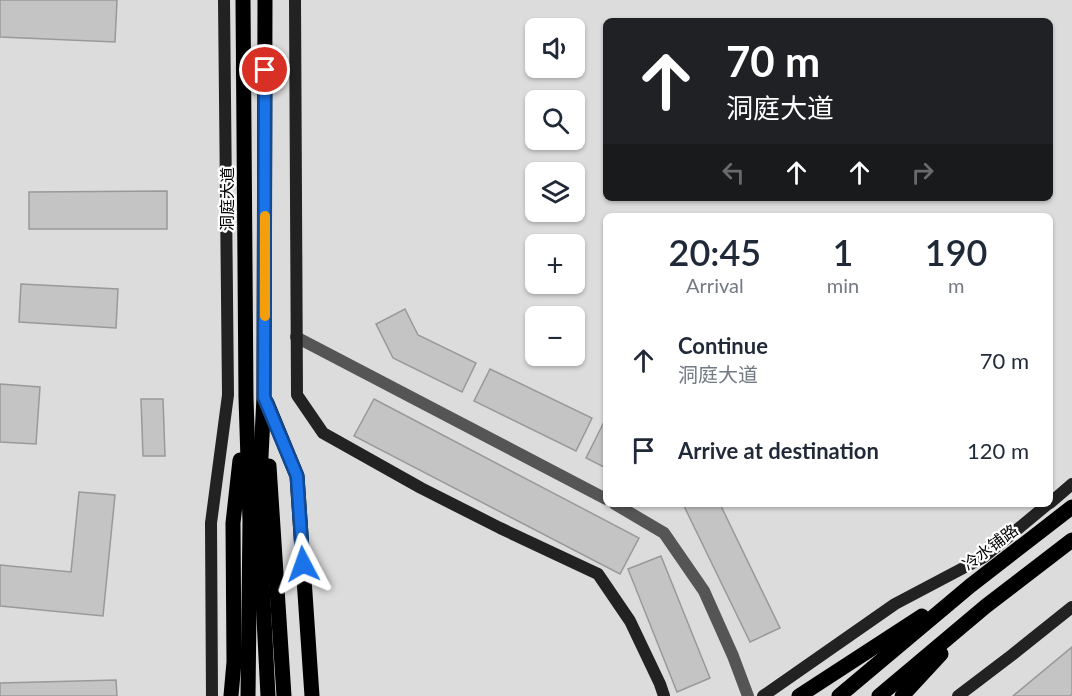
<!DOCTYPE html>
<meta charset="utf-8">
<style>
:root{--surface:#fff;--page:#f2f2f3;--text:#1f2937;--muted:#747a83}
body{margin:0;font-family:Lato,"Noto Sans SC",sans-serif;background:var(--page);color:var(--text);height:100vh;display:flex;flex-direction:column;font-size:22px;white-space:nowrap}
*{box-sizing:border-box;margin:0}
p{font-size:20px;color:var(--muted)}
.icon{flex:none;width:33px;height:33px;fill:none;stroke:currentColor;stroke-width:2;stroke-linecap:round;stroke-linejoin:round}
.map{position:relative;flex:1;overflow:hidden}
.drawer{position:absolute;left:603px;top:213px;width:450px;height:294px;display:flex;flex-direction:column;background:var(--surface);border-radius:9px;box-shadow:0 2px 4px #0004}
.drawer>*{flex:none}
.top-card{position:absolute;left:603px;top:18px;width:450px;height:183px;border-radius:9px;box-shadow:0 2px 4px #0004;background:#202124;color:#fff;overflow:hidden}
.fabs{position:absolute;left:525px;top:18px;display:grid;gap:12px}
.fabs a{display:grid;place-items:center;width:60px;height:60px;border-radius:9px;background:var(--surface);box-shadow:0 2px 4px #0004;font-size:30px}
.pin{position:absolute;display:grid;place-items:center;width:51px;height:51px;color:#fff;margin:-26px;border:3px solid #fff;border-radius:50%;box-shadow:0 2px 6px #0007}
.me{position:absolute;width:66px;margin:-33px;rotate:356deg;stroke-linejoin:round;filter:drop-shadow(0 0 4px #0008)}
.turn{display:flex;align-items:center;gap:21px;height:126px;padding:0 24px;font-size:27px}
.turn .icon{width:78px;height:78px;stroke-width:2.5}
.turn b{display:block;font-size:42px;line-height:51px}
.lanes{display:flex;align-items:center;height:57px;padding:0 24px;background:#0003;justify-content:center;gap:30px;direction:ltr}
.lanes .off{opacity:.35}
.eta{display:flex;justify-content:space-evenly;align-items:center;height:102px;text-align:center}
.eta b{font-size:36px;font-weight:600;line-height:42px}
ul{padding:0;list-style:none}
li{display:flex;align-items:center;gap:18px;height:90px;padding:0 24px}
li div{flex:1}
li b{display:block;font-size:22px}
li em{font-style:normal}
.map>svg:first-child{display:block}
.green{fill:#dcdcdc;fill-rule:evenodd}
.building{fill:#c4c4c4;stroke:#999;stroke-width:1.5}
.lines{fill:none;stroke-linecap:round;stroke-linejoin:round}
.primary-casing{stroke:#dbdbdb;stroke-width:17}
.street{stroke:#555;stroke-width:12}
.secondary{stroke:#222;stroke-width:12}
.primary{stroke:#000;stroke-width:15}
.route-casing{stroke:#114b97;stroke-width:15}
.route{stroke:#1a73e8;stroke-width:10}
.slow{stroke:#f59e0b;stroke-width:10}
.labels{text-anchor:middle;stroke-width:4.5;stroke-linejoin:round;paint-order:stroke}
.street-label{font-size:16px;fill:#000;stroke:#fff}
</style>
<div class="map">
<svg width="1072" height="696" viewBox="0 0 1072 696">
<rect width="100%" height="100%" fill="#fff"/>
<path class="green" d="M0,0H1072V696H0ZM606,21H1050V198H606ZM536,28H574V68H536ZM536,100H574V140H536ZM536,172H574V212H536ZM606,216H1050V504H606ZM536,244H574V284H536ZM536,316H574V356H536Z"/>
<g class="building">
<polygon points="0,0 117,0 115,42 0,37"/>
<polygon points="167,191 167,229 29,229 29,192"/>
<polygon points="21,284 118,289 116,328 19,322"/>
<polygon points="405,309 418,335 476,363 462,392 393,358 376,324"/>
<polygon points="490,369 592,418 576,451 474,401"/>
<polygon points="0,384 40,387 36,444 0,442"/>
<polygon points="141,399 163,399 165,456 143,456"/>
<polygon points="374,399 639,538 620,574 354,436"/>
<polygon points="604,422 606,423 606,468 586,458"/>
<polygon points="79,492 115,495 103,616 0,606 0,565 71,572"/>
<polygon points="683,504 720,504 780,628 750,642"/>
<polygon points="661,556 710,678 677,692 628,569"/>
<polygon points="1072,647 1072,694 1070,696 1013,696"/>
<polygon points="116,680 117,696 0,696 0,683"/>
</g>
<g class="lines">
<g class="primary-casing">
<g id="primary">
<polyline points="243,0 246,398 250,521 248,696"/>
<polyline points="265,0 264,397 260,476 260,541 268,696"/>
<polyline points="267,403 297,476 312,696"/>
<polyline points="269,466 284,696"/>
<polyline points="231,696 234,662 233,523 240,460"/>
<polyline points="799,696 922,616"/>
<polyline points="839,696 970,586 1072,507"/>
<polyline points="879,696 986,606 1072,540"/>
<polyline points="902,696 941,654"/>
</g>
</g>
<g class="street">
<polyline points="296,337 606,499"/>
<polyline points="615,504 664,533 704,591 733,656 748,696"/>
</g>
<g class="secondary">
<polyline points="295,0 297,395 323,433 421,488 500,528 598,574 630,621 660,684 664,696"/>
<polyline points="1050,503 1072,484"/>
<polyline points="212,696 211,523 228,395 224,0"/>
<polyline points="763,696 895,604 984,557 1048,504"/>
<polyline points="958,696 1012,655 1072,607"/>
</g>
<use href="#primary" class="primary"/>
</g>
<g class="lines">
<g class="route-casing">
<polyline id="route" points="265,70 264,397 297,476 303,564"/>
</g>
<use href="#route" class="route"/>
<polyline class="slow" points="265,316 265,216"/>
</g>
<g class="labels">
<g class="street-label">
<text transform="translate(227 199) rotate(-90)" y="6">洞庭大道</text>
<text transform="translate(990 547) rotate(-37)" y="6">冷水铺路</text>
</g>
</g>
</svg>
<div class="fabs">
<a><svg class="icon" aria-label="sound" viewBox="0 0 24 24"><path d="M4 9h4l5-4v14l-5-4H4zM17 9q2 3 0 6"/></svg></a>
<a><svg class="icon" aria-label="search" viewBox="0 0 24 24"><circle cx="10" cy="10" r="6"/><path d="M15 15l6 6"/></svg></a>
<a><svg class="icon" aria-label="layers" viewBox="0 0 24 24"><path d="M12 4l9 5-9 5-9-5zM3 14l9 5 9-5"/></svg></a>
<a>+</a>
<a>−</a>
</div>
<div class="pin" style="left:265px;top:70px;background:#d93025"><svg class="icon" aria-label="arrive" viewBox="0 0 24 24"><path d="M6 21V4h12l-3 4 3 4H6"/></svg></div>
<svg class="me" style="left:303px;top:564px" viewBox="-20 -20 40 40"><path d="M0-17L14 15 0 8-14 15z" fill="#1a73e8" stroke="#fff" stroke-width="4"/></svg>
<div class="top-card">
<div class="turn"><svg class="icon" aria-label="ahead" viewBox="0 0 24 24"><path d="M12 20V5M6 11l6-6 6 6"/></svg><div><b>70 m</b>洞庭大道</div></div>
<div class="lanes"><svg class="icon off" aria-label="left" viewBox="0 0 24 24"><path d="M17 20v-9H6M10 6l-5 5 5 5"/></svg><svg class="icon" aria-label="ahead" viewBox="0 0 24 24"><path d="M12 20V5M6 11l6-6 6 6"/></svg><svg class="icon" aria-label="ahead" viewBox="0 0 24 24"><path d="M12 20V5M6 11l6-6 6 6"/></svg><svg class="icon off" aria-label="right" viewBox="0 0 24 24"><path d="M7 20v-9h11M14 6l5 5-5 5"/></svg></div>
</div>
<section class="drawer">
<div class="eta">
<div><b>20:45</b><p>Arrival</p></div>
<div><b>1</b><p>min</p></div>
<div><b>190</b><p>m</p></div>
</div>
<ul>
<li><svg class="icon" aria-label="ahead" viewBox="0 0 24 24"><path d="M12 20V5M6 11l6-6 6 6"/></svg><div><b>Continue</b><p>洞庭大道</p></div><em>70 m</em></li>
<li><svg class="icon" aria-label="arrive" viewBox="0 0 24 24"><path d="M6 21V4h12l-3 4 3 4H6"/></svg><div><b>Arrive at destination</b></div><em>120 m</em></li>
</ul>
</section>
</div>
